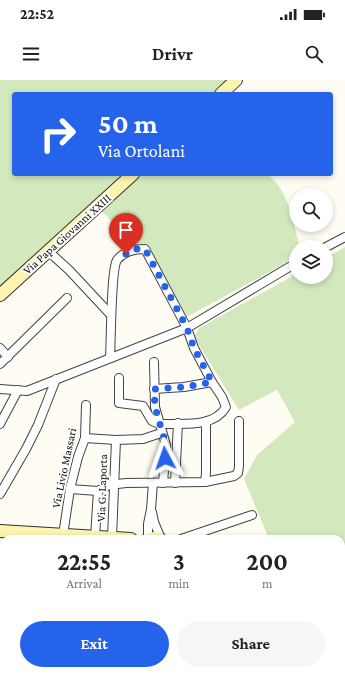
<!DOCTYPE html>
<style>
:root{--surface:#fff;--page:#f6f6f6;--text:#222;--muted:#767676;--accent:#2563eb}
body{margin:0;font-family:"Crimson Pro",serif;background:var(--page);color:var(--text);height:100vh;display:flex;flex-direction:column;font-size:15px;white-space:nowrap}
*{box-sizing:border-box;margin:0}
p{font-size:13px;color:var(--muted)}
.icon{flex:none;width:22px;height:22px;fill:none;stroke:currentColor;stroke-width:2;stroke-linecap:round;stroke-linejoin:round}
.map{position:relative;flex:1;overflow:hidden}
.details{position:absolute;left:0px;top:455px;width:345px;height:140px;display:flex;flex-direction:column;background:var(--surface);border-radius:12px 12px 0 0;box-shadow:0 2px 6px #0003}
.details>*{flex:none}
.guide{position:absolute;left:12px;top:12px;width:321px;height:84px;border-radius:4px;box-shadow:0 2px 6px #0003;background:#2563eb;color:#fff;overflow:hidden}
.tools{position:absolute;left:289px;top:108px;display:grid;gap:8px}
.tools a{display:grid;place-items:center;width:44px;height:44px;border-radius:50%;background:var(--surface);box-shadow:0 2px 6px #0003;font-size:20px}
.pin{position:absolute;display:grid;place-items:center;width:34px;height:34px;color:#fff;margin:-41px -17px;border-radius:50% 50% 50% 0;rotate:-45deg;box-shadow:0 0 4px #0007}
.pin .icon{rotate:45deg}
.me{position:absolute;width:44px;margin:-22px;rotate:356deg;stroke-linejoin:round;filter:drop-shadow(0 0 3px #0008)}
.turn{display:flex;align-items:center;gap:14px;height:84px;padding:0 20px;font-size:18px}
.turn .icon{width:52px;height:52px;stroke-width:2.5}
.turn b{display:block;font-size:28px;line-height:34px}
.eta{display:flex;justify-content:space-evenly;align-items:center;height:68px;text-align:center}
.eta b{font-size:24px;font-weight:700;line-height:28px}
.action{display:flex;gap:8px;margin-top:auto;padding:8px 20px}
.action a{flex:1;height:46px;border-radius:24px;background:var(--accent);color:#fff;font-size:16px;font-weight:700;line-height:46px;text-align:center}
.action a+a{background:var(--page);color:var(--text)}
.status{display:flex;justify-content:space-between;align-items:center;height:28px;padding:0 20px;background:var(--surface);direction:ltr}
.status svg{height:11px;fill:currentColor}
header{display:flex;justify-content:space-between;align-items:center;height:52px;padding:0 20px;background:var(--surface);font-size:18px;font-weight:700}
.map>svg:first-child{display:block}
.green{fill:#d3e9bd}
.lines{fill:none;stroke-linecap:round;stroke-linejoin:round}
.street-casing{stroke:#434343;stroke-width:10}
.secondary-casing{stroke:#323232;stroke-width:14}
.street{stroke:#fff;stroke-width:8}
.secondary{stroke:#fcf5b0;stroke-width:12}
.route{stroke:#2563eb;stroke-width:7;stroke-dasharray:0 12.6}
.labels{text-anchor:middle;stroke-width:4;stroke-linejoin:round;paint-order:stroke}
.street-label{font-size:12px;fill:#101010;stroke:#fff}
</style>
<div class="status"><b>22:52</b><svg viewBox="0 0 49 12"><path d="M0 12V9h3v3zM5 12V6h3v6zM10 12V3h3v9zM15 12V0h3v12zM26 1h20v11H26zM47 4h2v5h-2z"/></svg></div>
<header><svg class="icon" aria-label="menu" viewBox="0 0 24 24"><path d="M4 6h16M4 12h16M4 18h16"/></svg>Drivr<svg class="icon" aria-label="search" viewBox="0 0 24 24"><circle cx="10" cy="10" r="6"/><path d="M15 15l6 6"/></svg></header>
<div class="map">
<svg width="345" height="595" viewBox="0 0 345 595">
<rect width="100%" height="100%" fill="#fffcf3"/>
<g class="green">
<polygon points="0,0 229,0 214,14 14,14 14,94 126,94 28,183 0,206"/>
<path d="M142,94H267C290,112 292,140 300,167H296V175L280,186L185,238L145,166L131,163L102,131Z"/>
<polygon points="345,167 345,498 341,508 341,459 269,459 244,399 257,375 295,342 277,310 239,330 194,257 199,248 296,194 296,197 326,197 326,178"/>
</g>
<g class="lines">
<g class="street-casing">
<g id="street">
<polyline points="326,167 345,157"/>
<polyline points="48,171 69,190 111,235"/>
<polyline points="0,268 8,277"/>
<path d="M110,278C111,262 111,189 117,180C124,171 136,169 145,169L187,248L194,268L212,302L184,307L154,309"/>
<polyline points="154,282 155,327 166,365 163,403"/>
<polyline points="0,284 67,218"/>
<path d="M119,298V323L143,326L152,341L159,344C181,343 213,349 226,327L222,317L212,302"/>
<polyline points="0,309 27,311 187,248 296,183"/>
<polyline points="0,344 18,310"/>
<polyline points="85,358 116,360 143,359 161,353"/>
<polyline points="205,402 206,393 206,342"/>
<polyline points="175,403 178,343"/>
<polyline points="70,409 98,411 109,405 126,403 205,402 234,396 238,393 239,386 239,341"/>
<polyline points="0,414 26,369 38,345 56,299"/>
<polyline points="152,432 154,442 161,459"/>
<polyline points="63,455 70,409 78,377 85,358 86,325"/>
<polyline points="95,457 98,411"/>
<polyline points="112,458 116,360"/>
<polyline points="148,459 148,444 151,429 153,403"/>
<polyline points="181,459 252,435"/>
<polyline points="0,497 4,498"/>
<polyline points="0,529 4,527"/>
<polyline points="0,590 4,587"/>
<polyline points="87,591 89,595"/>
<polyline points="278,591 280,595"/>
<polyline points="319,591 320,595"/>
<polyline points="25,595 34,591"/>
<polyline points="104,595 111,591"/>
<polyline points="185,595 192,591"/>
</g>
</g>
<g class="secondary-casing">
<g id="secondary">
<polyline points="221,14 236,0"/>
<polyline points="0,215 133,94"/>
<polyline points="0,451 131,459"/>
<polyline points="151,459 154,458 160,459"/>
<polyline points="212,591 214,595"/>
<polyline points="229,591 232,595"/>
</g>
</g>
<use href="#street" class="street"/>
<use href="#secondary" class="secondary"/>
</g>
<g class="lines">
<polyline class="route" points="126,174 133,169 145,169 187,248 194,268 212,302 184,307 154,309 155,327 166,365 165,378"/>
</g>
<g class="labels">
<g class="street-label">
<text transform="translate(67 154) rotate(-42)" y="4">Via Papa Giovanni XXIII</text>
<text transform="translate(64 388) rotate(-78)" y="4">Via Livio Massari</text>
<text transform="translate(102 408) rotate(-88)" y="4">Via G. Laporta</text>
</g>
</g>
</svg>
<div class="tools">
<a><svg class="icon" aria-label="search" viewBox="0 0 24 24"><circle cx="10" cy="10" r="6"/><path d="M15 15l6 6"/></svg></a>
<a><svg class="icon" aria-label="layers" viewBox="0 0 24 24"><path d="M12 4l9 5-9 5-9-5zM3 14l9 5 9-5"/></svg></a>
</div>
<div class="pin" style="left:126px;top:174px;background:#d93025"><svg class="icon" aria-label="arrive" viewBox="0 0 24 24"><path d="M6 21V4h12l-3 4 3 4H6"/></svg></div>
<svg class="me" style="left:165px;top:378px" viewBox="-20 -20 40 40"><path d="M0-17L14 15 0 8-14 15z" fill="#2563eb" stroke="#fff" stroke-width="4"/></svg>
<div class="guide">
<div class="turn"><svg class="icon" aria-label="right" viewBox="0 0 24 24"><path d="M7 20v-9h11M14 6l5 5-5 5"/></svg><div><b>50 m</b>Via Ortolani</div></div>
</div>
<section class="details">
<div class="eta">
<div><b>22:55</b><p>Arrival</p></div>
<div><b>3</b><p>min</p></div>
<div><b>200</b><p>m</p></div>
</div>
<div class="action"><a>Exit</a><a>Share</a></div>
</section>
</div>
